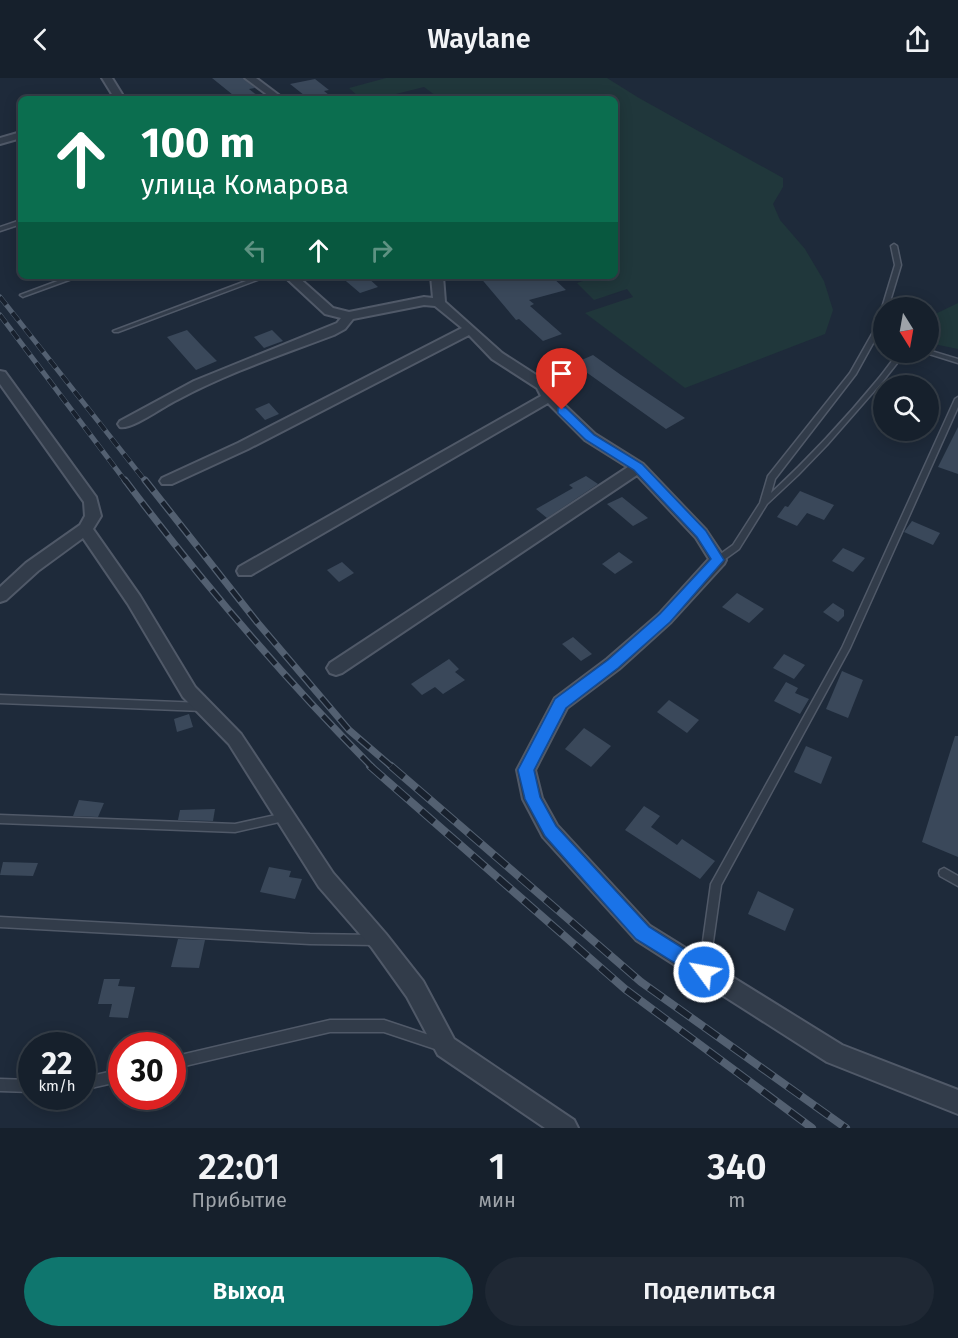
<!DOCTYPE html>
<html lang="ru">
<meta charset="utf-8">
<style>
:root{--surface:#16202c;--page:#1f2834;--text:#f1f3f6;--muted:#9ea3a9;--line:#353e48;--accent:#0f766e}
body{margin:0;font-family:"Fira Sans",sans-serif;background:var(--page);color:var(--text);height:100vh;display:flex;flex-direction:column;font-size:22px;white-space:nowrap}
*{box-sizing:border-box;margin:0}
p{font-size:20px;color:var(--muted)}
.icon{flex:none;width:33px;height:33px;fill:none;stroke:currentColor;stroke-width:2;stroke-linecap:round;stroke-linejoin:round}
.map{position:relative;height:1050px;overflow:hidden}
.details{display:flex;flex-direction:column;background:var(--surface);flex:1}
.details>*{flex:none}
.banner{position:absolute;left:18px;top:18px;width:600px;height:183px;border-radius:9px;box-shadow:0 3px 15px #0003,0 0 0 2px var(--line);background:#0b6e4f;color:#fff;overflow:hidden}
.needle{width:39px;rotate:169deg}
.fabs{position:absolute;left:873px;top:219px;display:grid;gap:12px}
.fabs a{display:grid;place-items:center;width:66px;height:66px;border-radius:50%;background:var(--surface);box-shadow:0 3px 15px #0003,0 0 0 2px var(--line);font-size:30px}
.speed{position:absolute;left:18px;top:954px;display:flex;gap:12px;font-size:30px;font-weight:700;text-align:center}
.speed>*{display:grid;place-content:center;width:78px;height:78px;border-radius:50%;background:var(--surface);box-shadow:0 3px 15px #0003,0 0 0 2px var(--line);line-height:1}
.speed small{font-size:15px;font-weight:400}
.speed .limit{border:9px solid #d22;background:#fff;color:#111}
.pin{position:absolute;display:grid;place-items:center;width:51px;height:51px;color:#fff;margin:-62px -26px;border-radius:50% 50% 50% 0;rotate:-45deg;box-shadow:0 0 6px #0007}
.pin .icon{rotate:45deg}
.me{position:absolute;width:66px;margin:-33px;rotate:302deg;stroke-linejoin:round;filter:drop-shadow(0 0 4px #0008)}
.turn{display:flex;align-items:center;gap:21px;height:126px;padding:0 24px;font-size:27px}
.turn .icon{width:78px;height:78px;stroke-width:2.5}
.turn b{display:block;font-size:42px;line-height:51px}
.lanes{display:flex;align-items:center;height:57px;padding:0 24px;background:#0003;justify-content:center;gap:30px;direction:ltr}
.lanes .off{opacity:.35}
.eta{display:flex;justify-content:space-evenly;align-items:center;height:102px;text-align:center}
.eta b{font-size:36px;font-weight:600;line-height:42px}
.cta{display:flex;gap:12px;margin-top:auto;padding:12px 24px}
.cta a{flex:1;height:69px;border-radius:36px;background:var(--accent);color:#fff;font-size:24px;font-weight:600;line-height:69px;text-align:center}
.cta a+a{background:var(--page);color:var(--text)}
header{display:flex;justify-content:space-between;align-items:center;height:78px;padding:0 24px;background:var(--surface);font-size:27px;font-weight:600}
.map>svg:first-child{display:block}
.green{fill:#20373b}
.building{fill:#3a485a}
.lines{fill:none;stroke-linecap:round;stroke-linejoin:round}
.lane-casing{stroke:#505968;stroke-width:3}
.street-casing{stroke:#505968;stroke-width:4}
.lane{fill:#323c4a;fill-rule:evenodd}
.street{fill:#323c4a;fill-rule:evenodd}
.rail-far2-casing{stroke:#536071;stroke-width:5}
.rail-far1-casing{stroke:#536071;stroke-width:7}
.rail-casing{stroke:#536071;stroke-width:8}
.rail-far2{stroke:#18212e;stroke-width:4;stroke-dasharray:10;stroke-linecap:butt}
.rail-far1{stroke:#18212e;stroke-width:4.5;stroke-dasharray:14;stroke-linecap:butt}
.rail{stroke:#18212e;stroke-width:6;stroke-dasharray:17;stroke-linecap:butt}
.route{fill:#1a73e8;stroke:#114b97;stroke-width:1.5}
</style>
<header><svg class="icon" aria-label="back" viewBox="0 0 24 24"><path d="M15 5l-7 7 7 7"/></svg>Waylane<svg class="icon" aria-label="share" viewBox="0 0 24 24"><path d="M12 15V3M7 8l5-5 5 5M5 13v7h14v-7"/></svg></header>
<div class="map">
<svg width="958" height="1050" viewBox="0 0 958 1050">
<rect width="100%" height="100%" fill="#1e2a3a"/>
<g class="green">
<polygon points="386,0 607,0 639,20 783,100 783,109 773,126 780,142 805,171 824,203 833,232 825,256 685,310 585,235 633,219 627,211 594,222 577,205 598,198 615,198 615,21 440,21 424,9 376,21 361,21 349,10"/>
<polygon points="958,225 958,271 929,265 929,239"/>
</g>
<g class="building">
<polygon points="212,0 243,0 255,10 249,11 262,21 238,21"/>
<polygon points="315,1 329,12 324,13 334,21 309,21 290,6"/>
<polygon points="340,198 366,198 378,209 360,215"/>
<polygon points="479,198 551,198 566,212 529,222 534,226 530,228 562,256 543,263 519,241 516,242"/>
<polygon points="187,252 202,268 217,283 196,292 167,259"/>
<polygon points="272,252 283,263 264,270 254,259"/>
<polygon points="593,277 621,297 685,340 666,351 586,294 553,310 543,299"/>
<polygon points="269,325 279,336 265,342 255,331"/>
<polygon points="958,349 958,396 938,389"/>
<polygon points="586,398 598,406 547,440 536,431 573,410 569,407"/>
<polygon points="800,413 834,427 824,442 807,435 797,448 777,439 785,428 788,429"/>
<polygon points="622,419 648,440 633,448 607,426"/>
<polygon points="912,443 940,455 933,467 904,454"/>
<polygon points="843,470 865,480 853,494 832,483"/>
<polygon points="619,474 633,484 615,496 602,486"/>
<polygon points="342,484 354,495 339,504 327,492"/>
<polygon points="737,515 764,531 749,545 722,529"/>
<polygon points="833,525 844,532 844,538 838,544 823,534"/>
<polygon points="573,559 592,576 581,583 562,566"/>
<polygon points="784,576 805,587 794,601 773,590"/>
<polygon points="449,581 459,591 455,594 465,602 443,616 435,609 422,617 411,606"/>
<polygon points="842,593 863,602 848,640 826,631"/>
<polygon points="786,604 798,610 795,615 809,621 800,636 774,623"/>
<polygon points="669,622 699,642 687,655 657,634"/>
<polygon points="189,636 193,649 177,654 174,641"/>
<polygon points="584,650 611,668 591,689 565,671"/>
<polygon points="955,658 958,658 958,779 922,764"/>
<polygon points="806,668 832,679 821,706 794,694"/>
<polygon points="79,722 104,725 98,739 73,738"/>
<polygon points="644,728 660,738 651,749 677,767 682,761 715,783 700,801 625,752"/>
<polygon points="215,731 213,743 178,742 180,732"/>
<polygon points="3,784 38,785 33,798 0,797"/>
<polygon points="269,789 291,793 289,799 302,801 295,821 260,814"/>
<polygon points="758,813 794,831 785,853 748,836"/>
<polygon points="178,861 205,862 199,890 171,889"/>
<polygon points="104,901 120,901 118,908 135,909 128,940 109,939 112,926 98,926"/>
</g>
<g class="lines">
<g class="lane-casing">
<g id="lane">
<polygon points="21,142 21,146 0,153 0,149"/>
<polygon points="894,166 897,168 901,187 888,230 884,230 884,231 882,230 895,187 891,168"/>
<polygon points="71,198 80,198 25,218 23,219 20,217"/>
<polygon points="259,198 268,198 118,254 114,254 113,253"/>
<path d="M884,232L882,249L856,296L775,401L771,415C809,380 846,340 879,300C885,293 890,285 896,278L900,274H908L898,284L883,303L827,367L798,397L767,426L739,471L721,484H715L714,482L715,480L733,467L760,425L768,398L850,295L876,249L881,234Z"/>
<polygon points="928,272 958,281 958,285 926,275 925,274 928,274"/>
<polygon points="958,319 958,329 850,570 721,807 709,892 708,896 704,897 700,896 699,892 711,806 842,570 955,321"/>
<polygon points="0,617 203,625 206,626 207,629 206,632 203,633 0,625"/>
<polygon points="285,735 288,736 290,739 288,742 235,754 0,745 0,737 235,746"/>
<polygon points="944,790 958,798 958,808 940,798 939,795 940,792"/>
<polygon points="0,839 310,856 376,857 380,858 381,862 380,866 376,867 310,866 0,849"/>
<polygon points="330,942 384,942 441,961 445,963 447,967 445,971 441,973 384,954 330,954 172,991 172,979"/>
<polygon points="122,991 122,1003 82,1012 82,1000"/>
<polygon points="0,1001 32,1002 32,1014 0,1013"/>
</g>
</g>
<g class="street-casing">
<g id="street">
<polygon points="102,0 112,0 125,21 115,21"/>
<polygon points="245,0 256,0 284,21 273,21"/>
<polygon points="21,54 21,60 0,66 0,60"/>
<path d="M284,198H297L333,230L349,234L424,219L433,220L431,198H443L445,224L502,275L547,304L554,317L595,356L643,386L706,452L726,482L724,486L671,544L619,591L567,630L535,692L542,720L557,747L650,848L842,967L958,1012V1036L827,984L636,862L543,759L523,721L517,692L555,620L607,581L659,536L709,481L696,460L637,397L342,595L336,597L330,595L327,590L330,585L628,389L585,362L548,325L251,497H239L237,493L239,489L541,318L537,310L492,281L469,257L248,371L172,406H162L160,403L162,400L238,365L462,250L435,228L424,227L353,241L345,251L334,257C281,277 227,295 177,322C164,328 132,352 120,349L118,346L120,343L194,303L337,245L341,240L325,236Z"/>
<polygon points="0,293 5,294 96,419 101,438 93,451 140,518 195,609 241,656 333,795 386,856 423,903 454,961 574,1042 578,1050 545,1050 438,977 407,919 372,870 319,809 229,666 183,619 128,526 83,460 38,493 6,522 0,524 0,509 26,485 80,447 85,438 84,424 0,306"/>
</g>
</g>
<use href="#lane" class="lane"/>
<use href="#street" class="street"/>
<g class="rail-far2-casing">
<g id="rail-far2">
<polyline points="0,219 146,404"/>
<polyline points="0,237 126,404"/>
</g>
</g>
<g class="rail-far1-casing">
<g id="rail-far1">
<path d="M125,402C201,503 283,599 372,689"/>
<polyline points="145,402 257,544 349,652 392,689"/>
</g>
</g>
<g class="rail-casing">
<g id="rail">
<polyline points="370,688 625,911 812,1050"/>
<polyline points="391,688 641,904 846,1050"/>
</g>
</g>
<use href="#rail-far2" class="rail-far2"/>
<use href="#rail-far1" class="rail-far1"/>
<use href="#rail" class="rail"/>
</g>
<polygon class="route" points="562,329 566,330 594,357 642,386 706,453 724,482 670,544 618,590 566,630 534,692 540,719 556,748 649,849 711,888 713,894 711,900 704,903 636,861 545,758 525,721 518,692 555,621 608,582 660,536 711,481 697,459 634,392 586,362 558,335 558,330"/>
</svg>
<div class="fabs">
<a><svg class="needle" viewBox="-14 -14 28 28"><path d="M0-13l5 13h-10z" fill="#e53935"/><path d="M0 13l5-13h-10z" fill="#9ea3a9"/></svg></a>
<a><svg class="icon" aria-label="search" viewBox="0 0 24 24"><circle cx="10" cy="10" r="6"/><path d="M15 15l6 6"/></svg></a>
</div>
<div class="speed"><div>22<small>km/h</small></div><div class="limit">30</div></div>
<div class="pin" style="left:562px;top:332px;background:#d93025"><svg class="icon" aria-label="arrive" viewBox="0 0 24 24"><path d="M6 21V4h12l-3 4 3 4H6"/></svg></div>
<svg class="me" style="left:704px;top:894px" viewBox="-20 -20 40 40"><circle r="17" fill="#1a73e8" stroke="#fff" stroke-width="3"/><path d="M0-11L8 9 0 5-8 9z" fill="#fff"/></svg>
<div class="banner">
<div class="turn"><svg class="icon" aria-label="ahead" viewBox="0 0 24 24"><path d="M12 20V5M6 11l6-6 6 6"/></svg><div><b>100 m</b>улица Комарова</div></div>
<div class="lanes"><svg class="icon off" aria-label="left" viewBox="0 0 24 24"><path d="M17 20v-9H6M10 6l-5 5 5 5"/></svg><svg class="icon" aria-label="ahead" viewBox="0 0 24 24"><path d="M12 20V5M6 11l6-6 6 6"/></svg><svg class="icon off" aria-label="right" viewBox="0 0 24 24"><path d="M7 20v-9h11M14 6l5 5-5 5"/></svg></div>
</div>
</div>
<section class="details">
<div class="eta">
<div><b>22:01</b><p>Прибытие</p></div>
<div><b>1</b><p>мин</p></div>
<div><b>340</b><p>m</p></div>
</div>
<div class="cta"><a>Выход</a><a>Поделиться</a></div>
</section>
